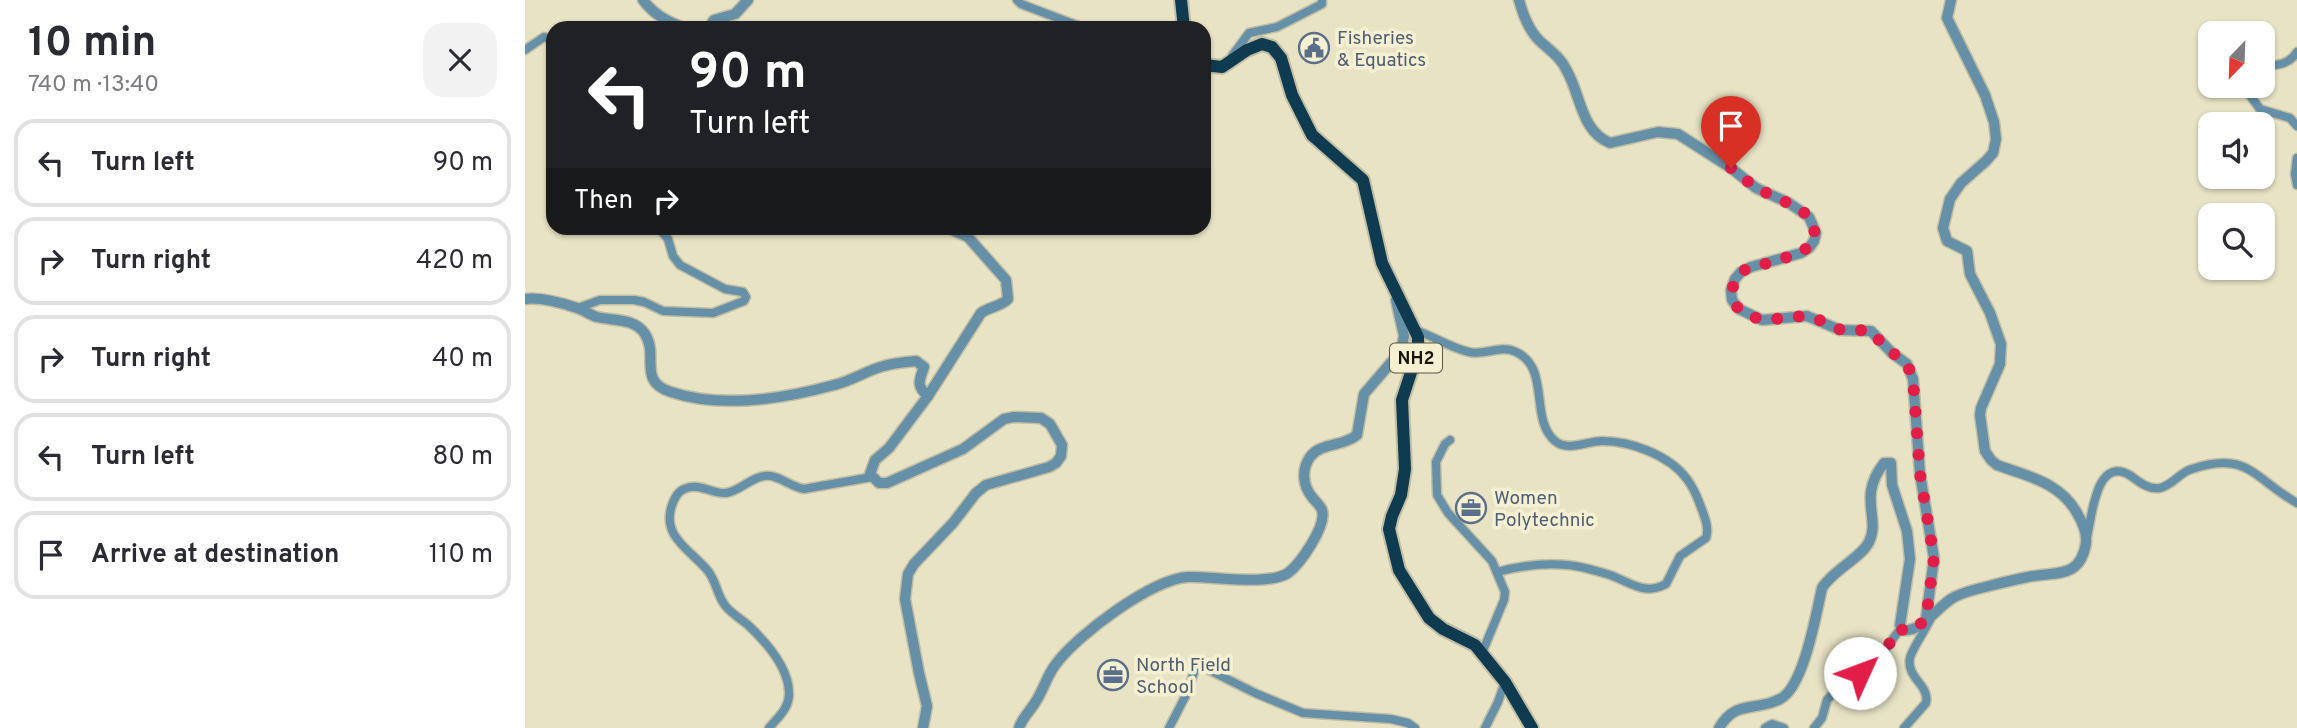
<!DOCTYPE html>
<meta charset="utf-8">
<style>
:root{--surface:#fff;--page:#f2f2f3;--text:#2b2b33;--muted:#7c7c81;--line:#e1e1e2}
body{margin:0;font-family:Overpass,sans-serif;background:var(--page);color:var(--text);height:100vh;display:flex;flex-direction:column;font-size:26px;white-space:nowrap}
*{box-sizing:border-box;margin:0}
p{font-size:23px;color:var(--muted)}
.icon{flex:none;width:38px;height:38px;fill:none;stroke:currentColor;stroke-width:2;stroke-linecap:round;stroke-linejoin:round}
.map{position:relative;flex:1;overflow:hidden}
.sheet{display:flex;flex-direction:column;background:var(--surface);width:525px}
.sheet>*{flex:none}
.banner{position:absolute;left:21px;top:21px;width:665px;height:214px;border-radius:21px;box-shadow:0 2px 5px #0004;background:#202124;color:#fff;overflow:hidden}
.needle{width:46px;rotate:203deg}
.controls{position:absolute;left:1673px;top:21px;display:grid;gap:14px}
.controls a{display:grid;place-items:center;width:77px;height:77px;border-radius:14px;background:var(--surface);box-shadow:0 2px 5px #0004;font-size:35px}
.pin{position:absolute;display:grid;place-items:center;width:60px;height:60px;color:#fff;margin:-72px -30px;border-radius:50% 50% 50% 0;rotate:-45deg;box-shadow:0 0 7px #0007}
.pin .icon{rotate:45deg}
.me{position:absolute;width:77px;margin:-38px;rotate:47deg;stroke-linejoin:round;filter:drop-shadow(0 0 5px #0008)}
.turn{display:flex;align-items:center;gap:24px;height:147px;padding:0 28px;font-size:32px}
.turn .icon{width:91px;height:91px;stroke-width:2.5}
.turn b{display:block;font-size:49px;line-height:60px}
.then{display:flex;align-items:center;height:66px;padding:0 28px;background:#0003;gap:14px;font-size:26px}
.round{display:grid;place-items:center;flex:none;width:74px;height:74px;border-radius:21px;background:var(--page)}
.summary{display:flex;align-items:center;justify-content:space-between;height:119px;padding:0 28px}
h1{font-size:42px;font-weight:700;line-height:52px}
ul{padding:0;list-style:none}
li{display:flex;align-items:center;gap:21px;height:88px;margin:0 14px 10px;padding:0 14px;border:4px solid var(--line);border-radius:21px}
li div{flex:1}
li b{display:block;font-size:26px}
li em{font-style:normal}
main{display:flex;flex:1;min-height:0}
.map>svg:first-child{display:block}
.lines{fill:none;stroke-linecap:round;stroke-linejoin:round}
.minor-casing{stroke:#c2bea3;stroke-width:11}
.tertiary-casing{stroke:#c2bea3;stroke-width:13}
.trunk-casing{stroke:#c2bea3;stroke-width:16}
.minor{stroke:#6590a8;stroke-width:8}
.tertiary{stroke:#6590a8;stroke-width:10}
.trunk{stroke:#0e3b50;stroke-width:12}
.route{stroke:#e11d48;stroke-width:12;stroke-dasharray:0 21.6}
.labels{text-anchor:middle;stroke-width:7;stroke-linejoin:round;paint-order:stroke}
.shield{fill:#f6f0d2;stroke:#5a5746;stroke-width:2}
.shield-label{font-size:18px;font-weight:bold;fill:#17150a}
.service-label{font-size:19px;fill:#4e5e75;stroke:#f6f0d2;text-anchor:start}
</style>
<main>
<section class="sheet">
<div class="summary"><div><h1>10 min</h1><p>740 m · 13:40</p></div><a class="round"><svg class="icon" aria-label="close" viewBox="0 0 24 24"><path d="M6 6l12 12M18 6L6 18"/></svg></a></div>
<ul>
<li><svg class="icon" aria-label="left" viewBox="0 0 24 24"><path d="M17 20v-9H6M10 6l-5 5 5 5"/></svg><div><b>Turn left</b></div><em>90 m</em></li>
<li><svg class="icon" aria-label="right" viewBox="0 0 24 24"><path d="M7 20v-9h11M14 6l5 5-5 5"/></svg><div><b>Turn right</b></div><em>420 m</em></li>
<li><svg class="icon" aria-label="right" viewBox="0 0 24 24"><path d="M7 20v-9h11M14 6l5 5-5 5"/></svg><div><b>Turn right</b></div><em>40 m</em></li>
<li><svg class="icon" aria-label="left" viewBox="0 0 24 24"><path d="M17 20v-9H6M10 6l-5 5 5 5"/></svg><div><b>Turn left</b></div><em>80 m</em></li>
<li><svg class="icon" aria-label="arrive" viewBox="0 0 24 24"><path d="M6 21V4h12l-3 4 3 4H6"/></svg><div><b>Arrive at destination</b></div><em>110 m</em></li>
</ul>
</section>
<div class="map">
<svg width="1772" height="728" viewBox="0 0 1772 728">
<rect width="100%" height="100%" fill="#e8e3c5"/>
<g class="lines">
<g class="minor-casing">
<g id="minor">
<polyline points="492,0 496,4 559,28"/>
<polyline points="0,50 19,37 28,40"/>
<polyline points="707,56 724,33 752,27 797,4 797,0"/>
<path d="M1738,66C1752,65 1764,65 1772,52"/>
<polyline points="1718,86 1735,109 1765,118 1772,126"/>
<polyline points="1772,158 1770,174 1772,185"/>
<polyline points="53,308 75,300 109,300 119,302 138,311 188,313 219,301 221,297 218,292 200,289 155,265 148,256 143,239 134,228"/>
<path d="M890,330C908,336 926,348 944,352C960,356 976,344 991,352C1026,368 1004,419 1030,441C1043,452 1062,441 1077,441C1106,441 1144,455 1162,479C1167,486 1171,494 1174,502C1178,513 1185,527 1181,538L1155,556L1141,584C1119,596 1105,582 1085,575C1072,571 1056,566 1042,565C1019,563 994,566 972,572"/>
<polyline points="925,440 920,444 911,462 912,495 923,513 967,561 980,592 979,600 957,653"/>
<path d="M1562,537C1567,516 1571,454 1606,476C1614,482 1624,490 1635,488C1648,485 1655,472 1667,469C1723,450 1729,479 1772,503"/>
<path d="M244,728C253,717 265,708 264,692C263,667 240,641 223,625C215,618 205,613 199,604C192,594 191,581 183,571C166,550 136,537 147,505C149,499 152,492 159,489C174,482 187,494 201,493C215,491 226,477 240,476C253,474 265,487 279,489L347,477"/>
<polyline points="644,728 661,695 671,667 680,668 730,693 778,713 866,719 883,723 890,728"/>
<polyline points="960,728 973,702 980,682"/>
<polyline points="1240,728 1247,724 1259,728"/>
<polyline points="1289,728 1297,718 1302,700 1322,678 1347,667 1376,628"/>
<path d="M1379,728L1401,703C1405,685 1381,678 1385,658C1386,651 1402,627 1406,618"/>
</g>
</g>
<g class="tertiary-casing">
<g id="tertiary">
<path d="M118,0C129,15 142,21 159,28"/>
<path d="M994,0C998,15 1005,33 1017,43C1027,52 1036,58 1042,71C1056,96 1056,131 1085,143L1133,132L1153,134L1206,168L1231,188L1264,203L1284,217L1291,233L1289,241L1284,248L1276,253L1226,267L1216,272L1210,279L1206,290L1207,300L1214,309L1237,320L1282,316L1315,330L1346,331L1367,353L1382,364L1388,379L1395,474L1409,558L1401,619"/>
<polyline points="184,28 189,20 210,14 223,0"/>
<path d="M0,299C16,297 37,303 52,308C59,310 65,315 72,317C89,321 110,318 120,334C134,356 112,381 146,392C197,409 258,399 309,385C327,381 342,370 359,366C369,363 381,362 391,361L399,367C394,381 391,386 403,396L364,448L350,460L345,474L354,483H362L438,449L479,419L489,417L516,418L525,424L537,445L536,456L531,463L524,467L461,485L451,493L428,523L389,564L383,574L380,599L394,673L402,706L398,728"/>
<path d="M403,396L456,313C464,307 477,306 483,299L481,280L443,237L423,228"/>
<path d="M494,728C497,718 506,710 511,701C519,689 522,675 531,664C552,635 627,579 663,577C687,576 744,586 763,573C775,564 802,526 797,510C795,505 790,501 787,497C778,486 776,470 785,457C796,442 818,447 832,435L839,394L876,351L879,336L871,300"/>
<path d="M1194,728C1211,699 1231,712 1255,699C1279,687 1291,614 1297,588C1308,570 1336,558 1344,542C1356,517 1332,498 1359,463H1366L1367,485L1382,531L1385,559L1375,625L1378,630C1395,633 1412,608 1426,599C1435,593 1445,591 1456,588C1472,584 1487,580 1503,577C1530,571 1555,580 1561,543C1562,532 1558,523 1552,513C1535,482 1502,476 1472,465L1466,460L1460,451L1455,415L1456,408L1475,364L1476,344L1465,313L1445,274L1442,251L1422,241L1418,228L1425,199L1436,183L1461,161L1468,153L1471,139L1469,122L1460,95L1422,18L1426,0"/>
</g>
</g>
<g class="trunk-casing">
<g id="trunk">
<polyline points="656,0 659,28"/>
<polyline points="679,65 697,67 722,50 737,44 747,47 756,58 767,95 787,135 838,180 857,263 893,337 893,351 877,400 880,469 876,495 867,516 864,529 874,570 904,618 918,629 950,645 980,682 1007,728"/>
</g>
</g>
<use href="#minor" class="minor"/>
<use href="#tertiary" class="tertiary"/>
<use href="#trunk" class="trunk"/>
</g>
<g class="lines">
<path class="route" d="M1206,168L1231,188L1275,209L1284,217L1290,233L1289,241L1276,253L1216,271C1197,295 1211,318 1240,319C1254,320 1269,315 1283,317C1295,318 1303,326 1314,329C1324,332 1335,329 1346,331L1360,347L1382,364L1388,379L1395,474L1409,558L1401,619L1390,629L1378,631L1376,628L1347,667L1335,673"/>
</g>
<defs>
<g id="civic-ring" transform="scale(1.575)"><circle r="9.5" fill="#f6f0d2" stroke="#5c6f8a" stroke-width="1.5"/><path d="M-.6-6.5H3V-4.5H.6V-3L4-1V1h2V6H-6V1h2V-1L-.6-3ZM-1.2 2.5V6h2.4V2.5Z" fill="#5c6f8a"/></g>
<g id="office-ring" transform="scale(1.575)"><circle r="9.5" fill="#f6f0d2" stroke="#5c6f8a" stroke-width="1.5"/><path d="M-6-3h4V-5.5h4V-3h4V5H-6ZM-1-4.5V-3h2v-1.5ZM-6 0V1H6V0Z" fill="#5c6f8a"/></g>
</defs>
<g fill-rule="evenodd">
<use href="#civic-ring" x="789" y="48"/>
<use href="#office-ring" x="946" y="508"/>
<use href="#office-ring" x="588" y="675"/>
</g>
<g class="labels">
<rect class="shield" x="865" y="343.5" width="52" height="29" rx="5"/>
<g class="shield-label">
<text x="891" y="364">NH2</text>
</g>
<g class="service-label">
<text x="812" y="44">Fisheries<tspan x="812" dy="22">&amp; Equatics</tspan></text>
<text x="969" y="504">Women<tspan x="969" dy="22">Polytechnic</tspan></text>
<text x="611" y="671">North Field<tspan x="611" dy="22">School</tspan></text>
</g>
</g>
</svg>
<div class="controls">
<a><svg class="needle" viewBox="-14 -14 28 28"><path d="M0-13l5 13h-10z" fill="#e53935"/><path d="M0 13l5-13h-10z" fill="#7c7c81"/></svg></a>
<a><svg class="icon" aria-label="sound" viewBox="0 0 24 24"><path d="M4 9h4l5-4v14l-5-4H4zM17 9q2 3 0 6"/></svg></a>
<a><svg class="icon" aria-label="search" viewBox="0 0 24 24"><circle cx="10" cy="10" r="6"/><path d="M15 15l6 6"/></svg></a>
</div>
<div class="pin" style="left:1206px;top:168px;background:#d93025"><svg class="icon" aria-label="arrive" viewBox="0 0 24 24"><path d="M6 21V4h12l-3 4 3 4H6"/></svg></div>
<svg class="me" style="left:1335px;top:673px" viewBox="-20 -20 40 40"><circle r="19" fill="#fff"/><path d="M0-13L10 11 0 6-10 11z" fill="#e11d48"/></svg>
<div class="banner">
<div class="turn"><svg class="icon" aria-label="left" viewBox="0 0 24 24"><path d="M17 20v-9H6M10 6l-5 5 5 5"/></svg><div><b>90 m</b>Turn left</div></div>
<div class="then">Then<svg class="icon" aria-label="right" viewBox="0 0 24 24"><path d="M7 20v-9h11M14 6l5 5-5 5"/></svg></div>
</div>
</div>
</main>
